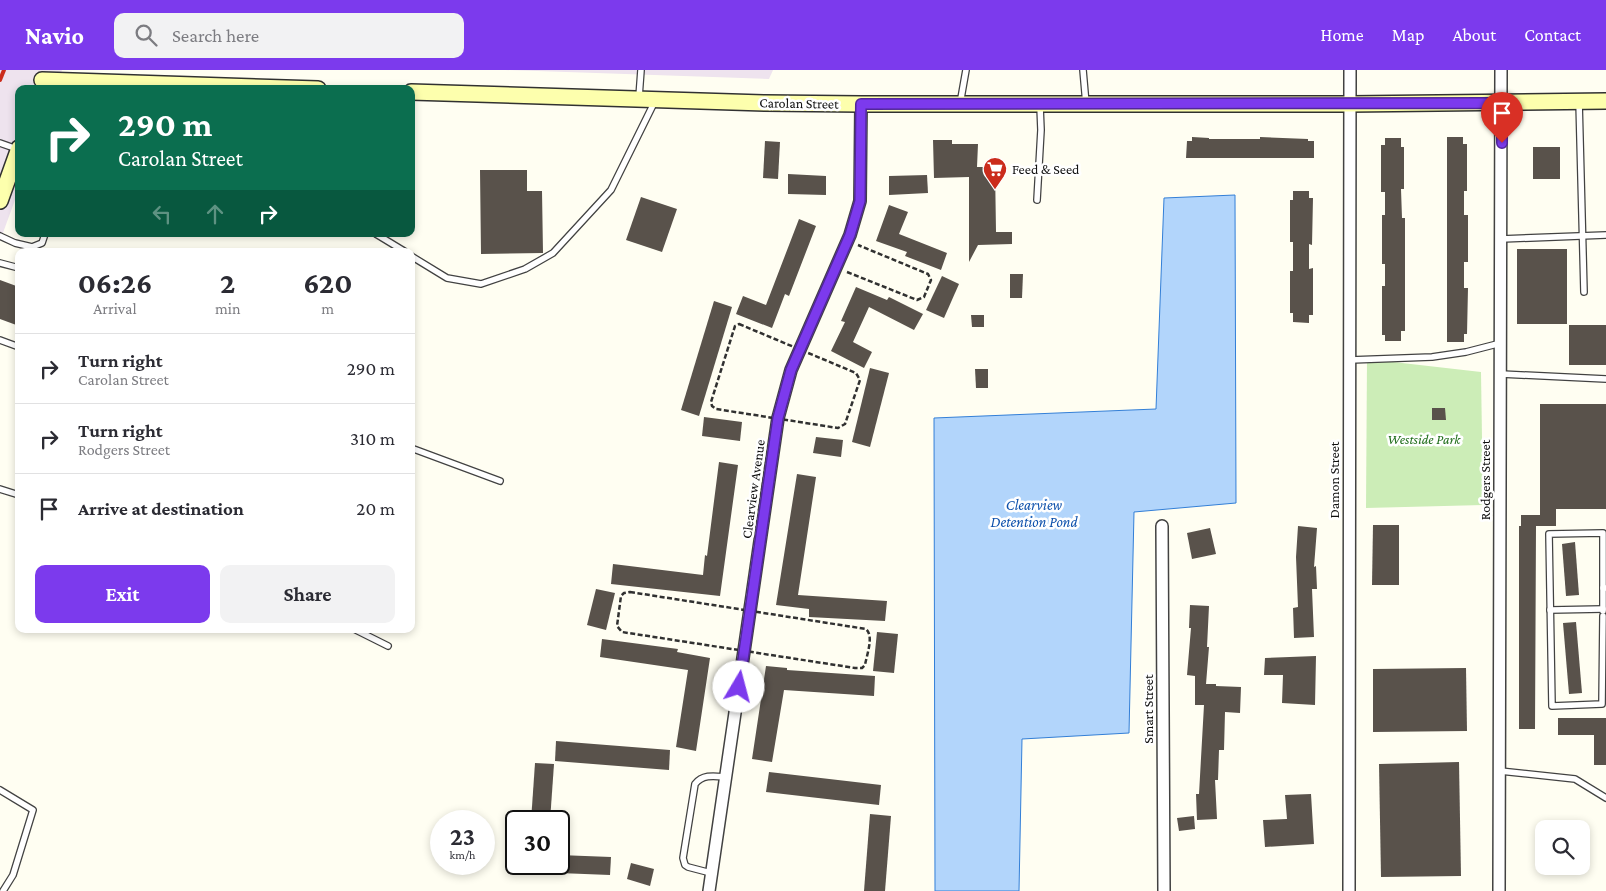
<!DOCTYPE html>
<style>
:root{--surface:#fff;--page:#f2f2f3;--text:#2b2b33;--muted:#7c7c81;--line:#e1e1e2;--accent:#7c3aed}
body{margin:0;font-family:"Crimson Pro",serif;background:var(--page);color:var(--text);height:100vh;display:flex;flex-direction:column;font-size:19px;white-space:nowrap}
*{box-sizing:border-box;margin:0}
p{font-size:16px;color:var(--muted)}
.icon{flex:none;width:28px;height:28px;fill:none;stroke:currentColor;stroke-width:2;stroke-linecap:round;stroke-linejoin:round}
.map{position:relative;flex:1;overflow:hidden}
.sheet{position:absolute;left:15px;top:178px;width:400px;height:385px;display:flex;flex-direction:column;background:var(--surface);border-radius:10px;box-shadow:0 2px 8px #0003}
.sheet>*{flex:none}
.hud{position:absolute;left:15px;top:15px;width:400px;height:152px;border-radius:10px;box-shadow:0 2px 8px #0003;background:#0b6e4f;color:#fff;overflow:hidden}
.buttons{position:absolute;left:1535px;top:750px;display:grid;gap:10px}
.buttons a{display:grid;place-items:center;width:55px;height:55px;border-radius:10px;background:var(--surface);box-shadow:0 2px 8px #0003;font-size:25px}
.speed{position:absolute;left:430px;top:740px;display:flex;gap:10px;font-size:25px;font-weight:700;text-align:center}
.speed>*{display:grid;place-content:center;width:65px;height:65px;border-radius:50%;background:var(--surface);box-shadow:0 2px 8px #0003;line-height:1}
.speed small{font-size:12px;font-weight:400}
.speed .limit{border:2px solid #111;border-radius:8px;background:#fff;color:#111}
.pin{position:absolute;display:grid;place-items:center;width:42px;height:42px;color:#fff;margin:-51px -21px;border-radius:50% 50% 50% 0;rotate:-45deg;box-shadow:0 0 5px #0007}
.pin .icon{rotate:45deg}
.me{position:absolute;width:55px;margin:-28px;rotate:8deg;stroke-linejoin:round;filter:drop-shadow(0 0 4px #0008)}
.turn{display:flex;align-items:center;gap:18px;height:105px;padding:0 20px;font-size:22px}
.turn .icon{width:65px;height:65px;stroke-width:2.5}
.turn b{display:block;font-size:35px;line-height:42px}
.lanes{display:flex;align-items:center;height:48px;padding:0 20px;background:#0003;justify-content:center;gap:25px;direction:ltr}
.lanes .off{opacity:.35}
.eta{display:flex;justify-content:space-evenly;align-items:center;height:85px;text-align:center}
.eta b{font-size:30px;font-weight:700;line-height:35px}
.action{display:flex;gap:10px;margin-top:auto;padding:10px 20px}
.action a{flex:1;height:58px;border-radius:10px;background:var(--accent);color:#fff;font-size:20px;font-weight:700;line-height:58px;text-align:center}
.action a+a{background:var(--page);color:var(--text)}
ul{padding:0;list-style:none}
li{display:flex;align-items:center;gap:15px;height:70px;padding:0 20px;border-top:1px solid var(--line)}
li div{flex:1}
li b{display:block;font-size:19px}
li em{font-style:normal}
header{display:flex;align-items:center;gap:30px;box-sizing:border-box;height:70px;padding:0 25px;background:var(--accent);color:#fff}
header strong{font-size:24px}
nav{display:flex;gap:28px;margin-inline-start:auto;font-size:18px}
.search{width:350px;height:45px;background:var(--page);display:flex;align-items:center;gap:12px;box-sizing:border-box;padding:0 18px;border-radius:10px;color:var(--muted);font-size:19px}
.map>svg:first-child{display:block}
.industrial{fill:#eee3ee}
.green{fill:#ccedb7}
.water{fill:#b2d5fb;stroke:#337fd7}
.building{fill:#59524b}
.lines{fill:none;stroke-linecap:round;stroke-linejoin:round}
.lane-casing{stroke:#424242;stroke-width:8}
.street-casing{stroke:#424242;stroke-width:14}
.secondary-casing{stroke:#313131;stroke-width:18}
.path{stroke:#313131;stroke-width:2.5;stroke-dasharray:5 2.5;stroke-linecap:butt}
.lane{stroke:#fff;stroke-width:5.5}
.street{stroke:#fff;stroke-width:11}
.secondary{stroke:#fdffad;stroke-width:15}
.rail{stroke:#cb2c1c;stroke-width:4}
.route-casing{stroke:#51269a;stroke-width:12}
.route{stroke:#7c3aed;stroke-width:9}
.labels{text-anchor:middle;stroke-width:5;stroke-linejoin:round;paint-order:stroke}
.street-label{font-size:14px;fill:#0f0f0f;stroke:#fff}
.poi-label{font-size:14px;fill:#0f0f0f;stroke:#fff;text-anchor:start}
.park-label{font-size:14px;font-style:italic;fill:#1f6d1a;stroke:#fff}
.water-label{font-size:15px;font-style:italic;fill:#0e51ac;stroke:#fff}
</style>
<header>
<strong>Navio</strong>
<div class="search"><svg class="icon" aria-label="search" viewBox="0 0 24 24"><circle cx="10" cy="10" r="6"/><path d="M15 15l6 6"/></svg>Search here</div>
<nav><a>Home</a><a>Map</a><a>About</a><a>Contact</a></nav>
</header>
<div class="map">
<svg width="1606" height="821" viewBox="0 0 1606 821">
<rect width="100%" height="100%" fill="#fffef2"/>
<g class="industrial">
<polygon points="0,0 62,0 55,19 19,19 19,119 0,171"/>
<polygon points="505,0 773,0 769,9"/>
</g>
<polygon class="green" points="1367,289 1481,302 1483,435 1366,438"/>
<polygon class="water" points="1235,125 1236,433 1134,442 1129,663 1022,669 1019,821 935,821 934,348 1156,339 1164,128"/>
<g class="building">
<polygon points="1192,67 1209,68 1209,69 1260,69 1260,67 1308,69 1308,71 1314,71 1314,88 1186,88 1187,71 1192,71"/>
<polygon points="1447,67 1463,67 1463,74 1467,74 1467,121 1464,121 1464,145 1468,145 1468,192 1464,192 1464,218 1468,218 1467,264 1464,264 1464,272 1447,272"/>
<polygon points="1385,68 1401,68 1401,77 1404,77 1404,119 1401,119 1402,148 1405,148 1405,261 1401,261 1401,271 1385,271 1385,265 1382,265 1382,216 1385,216 1385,194 1382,194 1382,145 1385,145 1385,122 1381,122 1381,75 1385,75"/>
<polygon points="933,70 952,70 952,74 978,74 977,97 995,97 996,162 1012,162 1012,174 978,175 969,192 969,107 934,108"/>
<polygon points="765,71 780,72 778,109 763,108"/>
<rect x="1533" y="77" width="27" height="32"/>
<polygon points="480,100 527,100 527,121 542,121 543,183 481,184"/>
<polygon points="788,104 826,106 826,125 788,124"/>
<polygon points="927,105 928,123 889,125 889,106"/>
<polygon points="1293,121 1309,121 1309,128 1313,128 1312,175 1309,174 1309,199 1313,198 1313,245 1309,245 1309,253 1293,252 1293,243 1290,243 1290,201 1293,201 1293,172 1290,172 1290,130 1293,130"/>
<polygon points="641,127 677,139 662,182 626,170"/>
<polygon points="889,135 908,142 899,164 947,183 941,200 905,186 907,182 876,171"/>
<polygon points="799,149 816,156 789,226 785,224 772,258 736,244 743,226 766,235"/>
<rect x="1517" y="179" width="50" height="75"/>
<polygon points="1010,204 1023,204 1022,228 1010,228"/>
<polygon points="942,206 959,214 944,248 926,240"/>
<polygon points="0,210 19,217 19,256 0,249"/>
<polygon points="856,217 887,230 889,227 923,244 914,260 869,237 853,272 872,282 864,298 831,281 845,252 841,251"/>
<polygon points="714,231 732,237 699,346 681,340"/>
<polygon points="971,245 984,245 984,257 972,257"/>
<rect x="1569" y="255" width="37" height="40"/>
<polygon points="870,298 889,303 870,377 852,372"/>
<polygon points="975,299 988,299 988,318 976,318"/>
<polygon points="1540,334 1606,334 1606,439 1556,439 1556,456 1536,456 1535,659 1519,659 1519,456 1521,456 1521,445 1540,445"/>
<polygon points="1432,338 1445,338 1446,350 1432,350"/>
<polygon points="704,347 742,352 740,371 702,366"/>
<polygon points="816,367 843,370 841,387 813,383"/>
<polygon points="719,392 738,395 720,526 611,514 613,494 703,505 705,485 707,486"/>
<polygon points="797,404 816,407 798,525 887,531 885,551 809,547 809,539 776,535"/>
<polygon points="1373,455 1399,455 1399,515 1372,515"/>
<polygon points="1298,456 1317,458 1314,497 1316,496 1317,519 1312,519 1314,567 1294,568 1293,538 1298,537 1296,487"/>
<polygon points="1210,458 1216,484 1192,489 1187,463"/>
<polygon points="1575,472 1579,525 1566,526 1562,474"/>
<polygon points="596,519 615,523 606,560 587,555"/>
<polygon points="1190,535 1209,536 1207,577 1209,577 1206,614 1216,614 1216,616 1241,617 1240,643 1225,642 1224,680 1219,680 1218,710 1215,710 1217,749 1197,750 1196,724 1199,724 1204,635 1195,635 1195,606 1187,605 1191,558 1189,558"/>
<polygon points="1576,552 1582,623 1569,624 1563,553"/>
<polygon points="877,562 898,564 894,603 873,601"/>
<polygon points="602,569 678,579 677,582 710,588 696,681 676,677 688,600 600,587"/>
<polygon points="1316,586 1315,635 1282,633 1283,605 1264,605 1265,588"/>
<polygon points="766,596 787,598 787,600 875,606 874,626 784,620 772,692 752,689"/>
<polygon points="1466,598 1467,661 1373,662 1373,599"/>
<polygon points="1558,648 1606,648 1606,695 1594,695 1594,665 1558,665"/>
<polygon points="556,671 670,680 669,700 555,691"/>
<polygon points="1459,692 1461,806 1381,807 1379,694"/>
<polygon points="535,693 554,694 550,751 531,751"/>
<polygon points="769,702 881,715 879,735 766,722"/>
<polygon points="1311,724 1314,774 1265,777 1263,750 1287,749 1285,725"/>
<polygon points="870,744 891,746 885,821 864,821"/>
<polygon points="1194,746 1195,759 1179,761 1177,748"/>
<polygon points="559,785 611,787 610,805 559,803"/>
<polygon points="631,793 654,799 650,816 627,809"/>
</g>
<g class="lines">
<g class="lane-casing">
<g id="lane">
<polyline points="1083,0 1086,34"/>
<polyline points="639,27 641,0"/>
<polyline points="1579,31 1584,222"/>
<polyline points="960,34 966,0"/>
<polyline points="0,73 17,79"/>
<polyline points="1037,130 1041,60 1040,36"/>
<polyline points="376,164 404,181"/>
<polyline points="0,166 15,173 32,177 42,173 45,164"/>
<polyline points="1501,169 1606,165"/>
<polyline points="411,186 447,208 481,214 525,199 553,183 611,120 655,31"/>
<polyline points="0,193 19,198"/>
<polyline points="0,270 19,277"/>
<polyline points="1350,290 1432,287 1466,282 1501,273"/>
<polyline points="1501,304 1606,309"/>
<polyline points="411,378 500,411"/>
<polyline points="0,419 19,425"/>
<polyline points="1603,518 1603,463 1549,464 1552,636 1602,634 1603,546"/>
<polyline points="1550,540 1603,539"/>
<polyline points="1603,541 1603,518 1605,518"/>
<polyline points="354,559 388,576"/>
<polyline points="1500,701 1575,709 1606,728"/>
<polyline points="0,720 33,740 13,805 3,821"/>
<path d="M711,803L688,797L685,795L683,788L695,714C703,704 714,706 726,707"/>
</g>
</g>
<g class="street-casing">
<g id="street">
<polyline points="1162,456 1164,821"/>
<polyline points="709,821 778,348 791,300 850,165 860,131 861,34"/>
<polyline points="1349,821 1350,0"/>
<polyline points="1499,821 1501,0"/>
</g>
</g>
<g class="secondary-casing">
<g id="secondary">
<polyline points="42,10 318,19"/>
<polyline points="411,22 765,33 861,34 1350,34 1606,31"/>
<polyline points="0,131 19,78"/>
</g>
</g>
<g class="path">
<polyline points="847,202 917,230 924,227 931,210 928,204 858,175"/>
<polygon points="739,254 856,303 860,310 845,354 838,358 716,339 712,336 711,332 735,256"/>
<path d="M630,522L866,559C874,566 867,584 865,595L862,598H855L622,562L617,556L621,526L624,523Z"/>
</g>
<use href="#lane" class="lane"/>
<use href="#street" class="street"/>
<use href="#secondary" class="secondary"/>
<polyline class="rail" points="0,10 4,0"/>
</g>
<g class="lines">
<g class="route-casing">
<polyline id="route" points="739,617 778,348 791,300 850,165 860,131 861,34 1502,33 1502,73"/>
</g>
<use href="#route" class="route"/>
</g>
<defs>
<g id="supermarket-pin" transform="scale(1.25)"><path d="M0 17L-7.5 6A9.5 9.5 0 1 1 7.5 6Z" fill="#cb2c1c" stroke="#fff"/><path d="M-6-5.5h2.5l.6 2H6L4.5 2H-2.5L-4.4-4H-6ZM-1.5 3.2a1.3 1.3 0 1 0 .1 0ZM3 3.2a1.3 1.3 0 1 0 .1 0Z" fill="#fff"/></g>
</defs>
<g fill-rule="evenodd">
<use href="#supermarket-pin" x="995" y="99"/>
</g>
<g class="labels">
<g class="street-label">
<text transform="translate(799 33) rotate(1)" y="5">Carolan Street</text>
<text transform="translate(1334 410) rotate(-90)" y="5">Damon Street</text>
<text transform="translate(1485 410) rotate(-90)" y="5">Rodgers Street</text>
<text transform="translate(753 419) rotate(-82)" y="5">Clearview Avenue</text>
<text transform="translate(1148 639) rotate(-90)" y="5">Smart Street</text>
</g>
<g class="poi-label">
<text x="1012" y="104">Feed &amp; Seed</text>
</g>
<g class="park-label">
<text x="1424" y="374">Westside Park</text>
</g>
<g class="water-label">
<text x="1034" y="440">Clearview<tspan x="1034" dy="17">Detention Pond</tspan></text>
</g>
</g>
</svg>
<div class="buttons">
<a><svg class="icon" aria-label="search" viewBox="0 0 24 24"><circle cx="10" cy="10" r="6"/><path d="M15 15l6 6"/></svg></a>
</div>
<div class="speed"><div>23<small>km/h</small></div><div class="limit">30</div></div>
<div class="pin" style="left:1502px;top:73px;background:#d93025"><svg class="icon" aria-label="arrive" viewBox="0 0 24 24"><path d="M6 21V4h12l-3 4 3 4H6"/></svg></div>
<svg class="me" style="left:739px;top:617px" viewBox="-20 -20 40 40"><circle r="19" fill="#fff"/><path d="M0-13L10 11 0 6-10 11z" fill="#7c3aed"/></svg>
<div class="hud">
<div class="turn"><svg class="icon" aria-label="right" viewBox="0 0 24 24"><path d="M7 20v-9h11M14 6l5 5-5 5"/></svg><div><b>290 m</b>Carolan Street</div></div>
<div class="lanes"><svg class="icon off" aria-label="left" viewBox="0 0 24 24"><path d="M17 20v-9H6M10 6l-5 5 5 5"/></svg><svg class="icon off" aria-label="ahead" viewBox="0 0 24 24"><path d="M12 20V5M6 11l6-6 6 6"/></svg><svg class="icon" aria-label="right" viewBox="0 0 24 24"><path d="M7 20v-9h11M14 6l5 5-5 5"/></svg></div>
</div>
<section class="sheet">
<div class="eta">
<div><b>06:26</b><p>Arrival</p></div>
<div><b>2</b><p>min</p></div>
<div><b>620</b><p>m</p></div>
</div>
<ul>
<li><svg class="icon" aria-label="right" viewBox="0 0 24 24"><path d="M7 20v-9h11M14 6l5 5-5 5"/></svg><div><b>Turn right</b><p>Carolan Street</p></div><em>290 m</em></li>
<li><svg class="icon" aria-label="right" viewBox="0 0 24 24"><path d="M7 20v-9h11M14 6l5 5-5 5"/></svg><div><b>Turn right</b><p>Rodgers Street</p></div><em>310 m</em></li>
<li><svg class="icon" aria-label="arrive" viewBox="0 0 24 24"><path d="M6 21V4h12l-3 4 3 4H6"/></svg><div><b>Arrive at destination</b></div><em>20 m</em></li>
</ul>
<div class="action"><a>Exit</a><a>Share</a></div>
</section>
</div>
